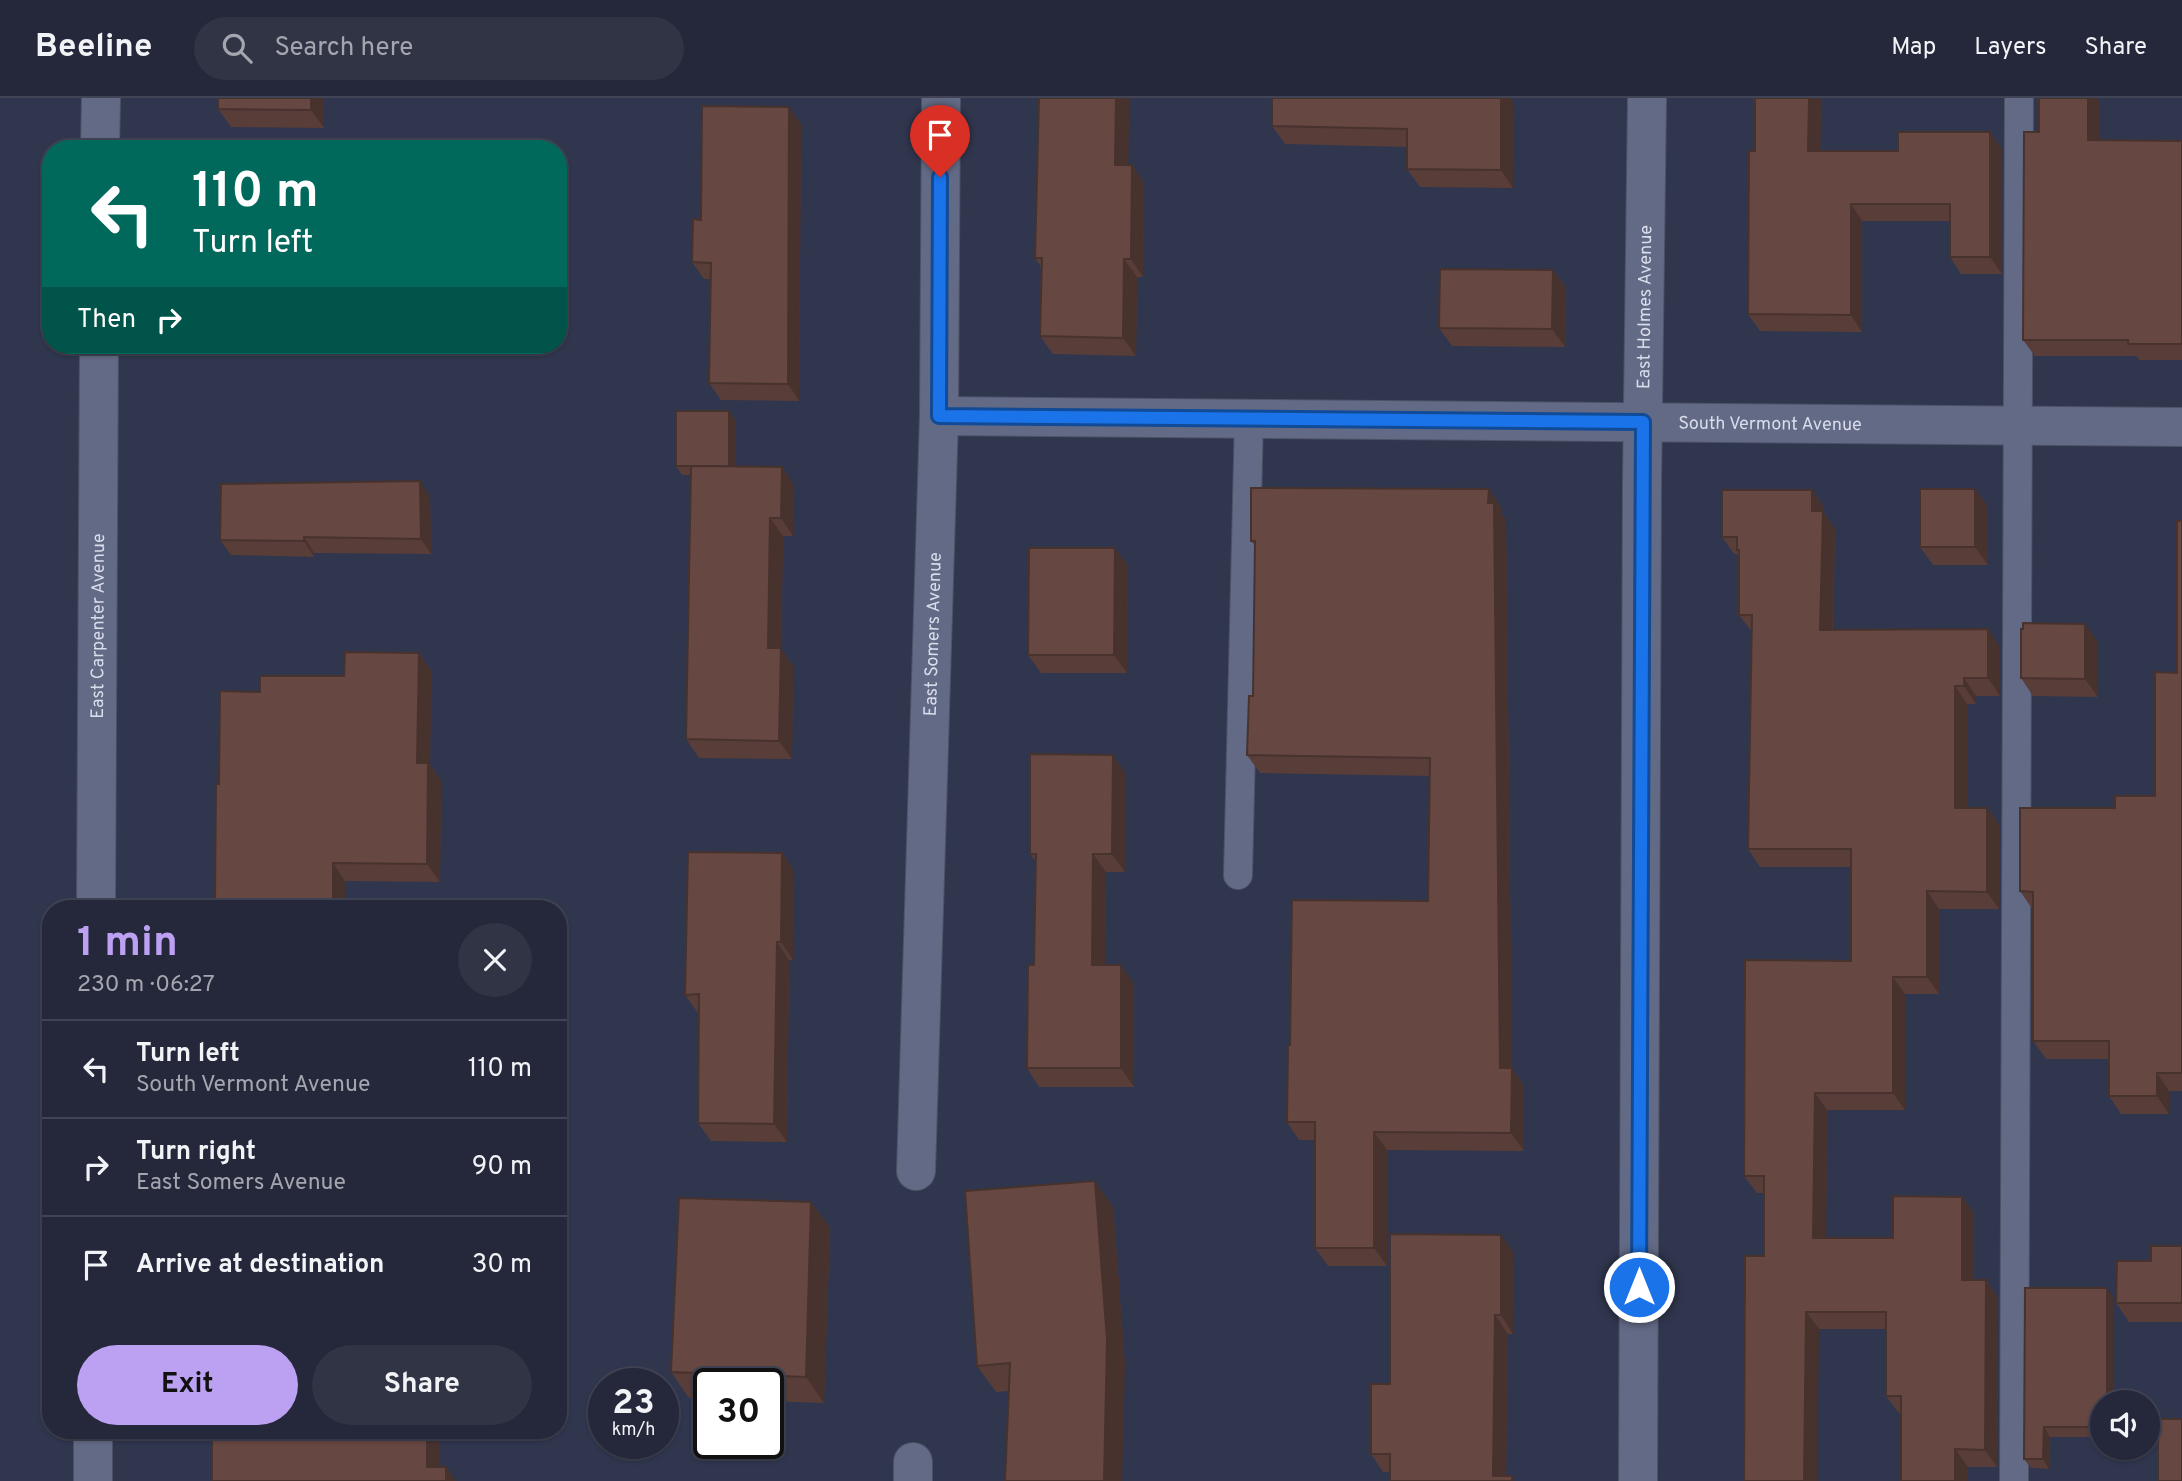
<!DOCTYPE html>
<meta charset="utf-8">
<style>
:root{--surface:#24283a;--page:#303445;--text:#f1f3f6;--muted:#a3a6af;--line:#414454;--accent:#bca0f2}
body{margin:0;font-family:Overpass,sans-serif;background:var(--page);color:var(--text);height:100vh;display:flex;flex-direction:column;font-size:26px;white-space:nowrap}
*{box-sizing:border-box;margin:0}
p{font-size:23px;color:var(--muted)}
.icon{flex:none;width:38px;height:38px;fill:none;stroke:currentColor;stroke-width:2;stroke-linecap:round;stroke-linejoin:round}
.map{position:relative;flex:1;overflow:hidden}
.sheet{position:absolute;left:42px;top:802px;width:525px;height:539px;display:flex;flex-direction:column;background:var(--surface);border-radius:28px;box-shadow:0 2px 5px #0004,0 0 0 2px var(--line)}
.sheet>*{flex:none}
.top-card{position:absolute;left:42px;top:42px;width:525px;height:214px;border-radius:28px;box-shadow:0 2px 5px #0004,0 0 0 2px var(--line);background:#00695c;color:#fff;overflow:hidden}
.buttons{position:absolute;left:2090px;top:1292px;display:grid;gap:14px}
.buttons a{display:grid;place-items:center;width:70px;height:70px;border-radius:50%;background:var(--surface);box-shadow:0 2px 5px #0004,0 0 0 2px var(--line);font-size:35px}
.speed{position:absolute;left:588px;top:1270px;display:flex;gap:14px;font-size:35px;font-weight:700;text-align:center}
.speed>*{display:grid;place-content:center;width:91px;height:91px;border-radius:50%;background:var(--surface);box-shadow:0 2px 5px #0004,0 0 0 2px var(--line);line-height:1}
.speed small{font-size:18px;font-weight:400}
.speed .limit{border:4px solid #111;border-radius:10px;background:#fff;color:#111}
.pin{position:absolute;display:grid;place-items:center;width:60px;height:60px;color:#fff;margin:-72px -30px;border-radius:50% 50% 50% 0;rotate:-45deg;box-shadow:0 0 7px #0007}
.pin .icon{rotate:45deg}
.me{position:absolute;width:77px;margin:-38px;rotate:0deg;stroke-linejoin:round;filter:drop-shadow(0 0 5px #0008)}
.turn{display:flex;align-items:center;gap:24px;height:147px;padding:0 35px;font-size:32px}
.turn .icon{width:91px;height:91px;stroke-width:2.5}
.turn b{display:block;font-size:49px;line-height:60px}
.then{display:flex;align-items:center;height:66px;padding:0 35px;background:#0003;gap:14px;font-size:26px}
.round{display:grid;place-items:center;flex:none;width:74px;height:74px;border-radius:37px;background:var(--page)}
.overview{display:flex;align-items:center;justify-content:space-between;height:119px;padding:0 35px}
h1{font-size:42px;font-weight:700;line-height:52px;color:var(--accent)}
.button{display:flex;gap:14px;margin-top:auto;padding:14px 35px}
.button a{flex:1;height:80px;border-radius:42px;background:var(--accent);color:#111;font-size:28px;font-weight:700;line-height:80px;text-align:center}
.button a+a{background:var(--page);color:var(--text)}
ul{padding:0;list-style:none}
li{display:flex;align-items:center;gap:21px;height:98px;padding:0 35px;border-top:2px solid var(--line)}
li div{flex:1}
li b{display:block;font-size:26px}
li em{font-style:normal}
header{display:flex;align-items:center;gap:42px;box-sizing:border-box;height:98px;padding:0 35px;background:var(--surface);border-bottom:2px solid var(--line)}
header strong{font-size:33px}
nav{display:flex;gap:38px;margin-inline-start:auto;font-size:24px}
.search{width:490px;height:63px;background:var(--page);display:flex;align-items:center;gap:18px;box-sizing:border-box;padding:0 24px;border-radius:38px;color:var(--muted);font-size:26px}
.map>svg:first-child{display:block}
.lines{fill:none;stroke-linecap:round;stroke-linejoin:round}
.service-casing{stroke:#4e5267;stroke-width:30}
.minor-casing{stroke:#4e5267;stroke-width:40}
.service{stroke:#636a85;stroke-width:28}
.minor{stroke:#636a85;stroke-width:38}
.wall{fill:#583d39}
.shaded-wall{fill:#47322e}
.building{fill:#664742;stroke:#47322e;stroke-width:2}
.route-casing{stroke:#114b97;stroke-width:18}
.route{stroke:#1a73e8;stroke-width:12}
.labels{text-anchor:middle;stroke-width:7;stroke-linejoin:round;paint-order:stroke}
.street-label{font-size:18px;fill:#d8dceb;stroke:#30364e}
</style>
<header>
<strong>Beeline</strong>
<div class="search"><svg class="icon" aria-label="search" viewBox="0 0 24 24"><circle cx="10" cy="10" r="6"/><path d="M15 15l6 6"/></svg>Search here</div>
<nav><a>Map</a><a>Layers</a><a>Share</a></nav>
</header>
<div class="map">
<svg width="2182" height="1383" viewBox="0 0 2182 1383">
<rect width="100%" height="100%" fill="#30364e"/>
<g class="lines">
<g class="service-casing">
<g id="service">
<polyline points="1238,777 1249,320"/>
<polyline points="2014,1383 2019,0"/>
</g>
</g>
<g class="minor-casing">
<g id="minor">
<polyline points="100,51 101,0"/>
<path id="s1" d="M939,318L2182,329"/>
<path id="s2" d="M96,810L99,247"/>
<path id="s3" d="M916,1073L939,318L941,0"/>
<polyline points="93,1383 93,1332"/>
<polyline points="913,1383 913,1364"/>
<path id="s4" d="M1638,1383L1642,385L1647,0"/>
</g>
</g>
<use href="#service" class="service"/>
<use href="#minor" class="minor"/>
</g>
<g class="wall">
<polygon points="218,0 324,0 324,30 231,29 218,11"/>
<polygon points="1039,0 1129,0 1128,67 1132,67 1144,85 1143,179 1137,179 1136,258 1053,256 1040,238 1041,169 1035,160"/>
<polygon points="1272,0 1510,0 1514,6 1513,90 1420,89 1407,71 1407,49 1285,46 1272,28"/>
<polygon points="2039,0 2097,0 2099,3 2099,42 2182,43 2182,262 2139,262 2137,258 2035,258 2023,242 2039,34"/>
<polygon points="1821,1 1820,53 1898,53 1990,34 2002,51 2002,176 1961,176 1950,159 1950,123 1862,123 1862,234 1760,233 1748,216 1755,53"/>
<polygon points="801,26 799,303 721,302 709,285 711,181 704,181 692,164 701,122"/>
<polygon points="1553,172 1566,190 1565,249 1452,248 1439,230"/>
<polygon points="729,313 736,323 736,368 794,387 793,438 783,438 781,551 793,568 792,661 699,660 686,641 691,377 682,377 676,368"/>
<polygon points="1812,392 1824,410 1824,415 1835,431 1833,532 2000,549 2000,598 1976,598 1976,606 1967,606 1967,710 1987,710 2000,728 1999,811 1939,811 1939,896 1905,896 1905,1012 1827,1012 1826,1140 1893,1140 1962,1099 1974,1116 1974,1182 1986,1182 1998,1200 1997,1369 1968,1369 1967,1383 1901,1383 1901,1315 1899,1315 1886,1298 1886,1231 1819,1231 1764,1158 1764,1095 1757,1095 1744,1078 1851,863 1851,769 1760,769 1748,751 1752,534 1739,517 1739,456 1734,456 1722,439"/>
<polygon points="430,399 431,456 314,455 314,459 231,457 220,442"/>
<polygon points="1501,409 1501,415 1506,423 1512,971 1524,988 1524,1053 1387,1052 1387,1168 1328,1168 1315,1150 1315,1042 1299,1042 1287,1024 1290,947 1428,803 1429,678 1260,675 1247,657 1253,598 1255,447 1251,443"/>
<polygon points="1988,409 1988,467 1933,467 1920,449"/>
<polygon points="2182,423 2182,993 2169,993 2169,1016 2121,1016 2109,998 2109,961 2046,961 2033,943 2033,812 2020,793 2115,710 2155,698 2177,575"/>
<polygon points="1128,468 1127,575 1041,575 1028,557"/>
<polygon points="2023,531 2098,544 2098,599 2033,598 2021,580"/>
<polygon points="419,555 431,573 430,667 441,683 440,784 345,783 345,810 215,802 219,686 260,594 344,578"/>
<polygon points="1125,675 1125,774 1106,774 1105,867 1134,886 1134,989 1039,989 1027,970 1034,867 1036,764 1030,756"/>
<polygon points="782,755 794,773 793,862 789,862 787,1044 711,1043 698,1025 699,915 698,915 685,897"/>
<polygon points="811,1104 830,1130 824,1305 768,1303 768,1286 709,1286 709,1301 689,1300 671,1274"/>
<polygon points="1113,1109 1125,1268 1009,1293 996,1294 977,1268"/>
<polygon points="2182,1148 2182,1224 2129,1224 2116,1205 2151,1163"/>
<polygon points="1514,1155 1513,1236 1508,1236 1506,1378 1383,1374 1371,1356 1390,1286"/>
<polygon points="2114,1200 2114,1304 2102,1304 2102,1339 2050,1339 2049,1371 2031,1370 2024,1361"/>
</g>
<g class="shaded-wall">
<polygon points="311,0 324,0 324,30 311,12"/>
<polygon points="1116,0 1129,0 1128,85 1115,67"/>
<polygon points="1501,0 1510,0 1514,6 1513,90 1501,72"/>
<polygon points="1809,0 1821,1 1820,70 1808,53"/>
<polygon points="2088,0 2097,0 2099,3 2099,59 2088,42"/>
<polygon points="789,9 801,26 799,303 788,286"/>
<polygon points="1990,34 2002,51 2002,176 1990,159"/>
<polygon points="1132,67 1144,85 1143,179 1131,161"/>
<polygon points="1851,106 1862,123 1862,234 1851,217"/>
<polygon points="1124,161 1137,179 1136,258 1123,240"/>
<polygon points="1553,172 1566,190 1565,249 1552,231"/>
<polygon points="729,313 736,323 736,377 729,368"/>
<polygon points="782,369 794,387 793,438 781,420"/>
<polygon points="420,383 430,399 431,456 421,441"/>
<polygon points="1489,391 1501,409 1501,415 1506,423 1512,971 1524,988 1524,1053 1511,1035 1500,970 1488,405"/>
<polygon points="1975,391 1988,409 1988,467 1975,449"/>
<polygon points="1812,392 1824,410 1824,415 1835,431 1832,549 1820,532 1812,413"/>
<polygon points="770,420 783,438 781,551 793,568 792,661 779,643 768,550"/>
<polygon points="304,439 314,455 314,459 304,443"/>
<polygon points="1115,450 1128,468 1127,575 1114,557"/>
<polygon points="2085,526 2098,544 2098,599 2085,581"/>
<polygon points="1988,531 2000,549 2000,598 1988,580"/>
<polygon points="419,555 431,573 430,667 441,683 440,784 427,766 417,665"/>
<polygon points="1964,580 1976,598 1976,606 1964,588"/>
<polygon points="1955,588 1967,606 1967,728 1955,710"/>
<polygon points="1113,657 1125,675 1125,774 1112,756"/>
<polygon points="1987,710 2000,728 1999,811 1987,794"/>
<polygon points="782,755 794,773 793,862 781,844"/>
<polygon points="1093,756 1106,774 1105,885 1092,867"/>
<polygon points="333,765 345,783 345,810 333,810"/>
<polygon points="1927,793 1939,811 1939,896 1927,879"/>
<polygon points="777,844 789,862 787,1044 774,1026"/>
<polygon points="1121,867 1134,886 1134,989 1121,970"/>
<polygon points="1893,879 1905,896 1905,1012 1893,995"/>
<polygon points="2157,975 2169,993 2169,1016 2157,998"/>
<polygon points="1815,995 1827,1012 1826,1158 1813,1140"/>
<polygon points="1374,1034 1387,1052 1387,1168 1374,1150"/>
<polygon points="1095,1083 1113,1109 1125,1268 1122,1383 1104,1383"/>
<polygon points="1962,1099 1974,1116 1974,1200 1962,1182"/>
<polygon points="811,1104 830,1130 824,1305 806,1279"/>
<polygon points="1501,1137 1514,1155 1513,1236 1501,1217"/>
<polygon points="1986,1182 1998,1200 1997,1369 1985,1352"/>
<polygon points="2107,1190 2114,1200 2114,1304 2107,1304"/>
<polygon points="1806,1214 1819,1231 1817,1383 1804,1383"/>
<polygon points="1495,1217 1508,1236 1506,1383 1493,1378"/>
<polygon points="2044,1329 2050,1339 2049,1371 2043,1361"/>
<polygon points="427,1332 440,1332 439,1383 427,1369"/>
<polygon points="1955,1351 1968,1369 1967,1383 1955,1383"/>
<polygon points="446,1369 456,1383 446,1383"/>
</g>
<g class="building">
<polygon points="218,0 311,0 311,12 218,11"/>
<polygon points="1039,0 1116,0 1115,67 1132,67 1131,161 1124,161 1123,240 1040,238 1042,160 1035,160"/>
<polygon points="1272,0 1501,0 1501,72 1407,71 1407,31 1272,28"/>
<polygon points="1755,0 1809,0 1808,53 1898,53 1898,34 1990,34 1990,159 1950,159 1950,106 1851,106 1851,217 1748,216 1749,53 1755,53"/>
<polygon points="2039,0 2088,0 2088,42 2182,43 2182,246 2128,246 2128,242 2023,242 2024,34 2039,34"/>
<polygon points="702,8 789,9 788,286 709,285 711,165 692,164 693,121 701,122"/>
<polygon points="1440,171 1553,172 1552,231 1439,230"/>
<rect x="676" y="313" width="53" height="55"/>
<polygon points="691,368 782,369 781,420 770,420 768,550 781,550 779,643 686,641"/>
<polygon points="420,383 421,441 304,439 304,443 220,442 221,386"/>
<polygon points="1251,390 1489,391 1488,405 1494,405 1500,970 1512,970 1511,1035 1374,1034 1374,1150 1315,1150 1315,1024 1287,1024 1288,947 1290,947 1292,802 1428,803 1430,660 1247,657 1249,598 1253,598 1255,443 1251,443"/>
<rect x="1920" y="391" width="55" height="58"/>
<polygon points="1722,392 1812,392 1812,413 1823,413 1820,532 1988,531 1988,580 1964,580 1964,588 1955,588 1955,710 1987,710 1987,794 1927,793 1927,879 1893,879 1893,995 1815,995 1813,1140 1893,1140 1893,1098 1962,1099 1962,1182 1986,1182 1985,1352 1955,1351 1955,1383 1901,1383 1901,1298 1886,1298 1886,1214 1806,1214 1804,1383 1744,1383 1745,1158 1764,1158 1764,1078 1744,1078 1745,862 1851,863 1851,751 1748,751 1752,517 1739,517 1739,452 1737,452 1737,439 1722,439"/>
<polygon points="2177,423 2182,423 2182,975 2157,975 2157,998 2109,998 2109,943 2033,943 2033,794 2020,793 2020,710 2115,710 2115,698 2155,698 2155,574 2177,575"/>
<polygon points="1029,450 1115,450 1114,557 1028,557"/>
<polygon points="2023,525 2085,526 2085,581 2021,580 2021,531 2023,531"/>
<polygon points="345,554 419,555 417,665 428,665 427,766 333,765 333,810 210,810 211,802 215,802 216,686 219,686 220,593 260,594 260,578 344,578"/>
<polygon points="1030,656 1113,657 1112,756 1093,756 1092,867 1121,867 1121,970 1027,970 1028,867 1034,867 1036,756 1030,756"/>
<polygon points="688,754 782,755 781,844 777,844 774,1026 698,1025 699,896 685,897"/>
<polygon points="1095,1083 1107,1242 1104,1383 1005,1383 1010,1265 977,1268 965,1093"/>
<polygon points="679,1100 811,1104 806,1279 671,1274"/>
<polygon points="1390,1136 1501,1137 1501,1217 1495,1217 1493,1378 1512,1378 1512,1383 1390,1383 1390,1356 1371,1356 1371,1286 1390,1286"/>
<polygon points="2151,1148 2182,1148 2182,1205 2116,1205 2117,1163 2151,1163"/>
<polygon points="2025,1190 2107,1190 2107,1304 2102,1304 2102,1329 2044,1329 2043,1361 2024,1361"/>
<rect x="2158" y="1321" width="24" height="62"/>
<polygon points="212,1332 427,1332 427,1369 446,1369 446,1383 212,1383"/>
</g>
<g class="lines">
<g class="route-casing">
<polyline id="route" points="940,79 939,318 1643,324 1639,1189"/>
</g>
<use href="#route" class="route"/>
</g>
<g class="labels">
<g class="street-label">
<text dy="6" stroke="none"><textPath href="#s4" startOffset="1174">East Holmes Avenue</textPath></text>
<text dy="6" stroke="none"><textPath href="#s1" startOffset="831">South Vermont Avenue</textPath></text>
<text dy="6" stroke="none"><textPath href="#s2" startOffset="282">East Carpenter Avenue</textPath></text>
<text dy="6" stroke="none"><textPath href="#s3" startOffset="537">East Somers Avenue</textPath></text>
</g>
</g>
</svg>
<div class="buttons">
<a><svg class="icon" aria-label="sound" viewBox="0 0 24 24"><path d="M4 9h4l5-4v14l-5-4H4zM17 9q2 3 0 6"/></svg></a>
</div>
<div class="speed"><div>23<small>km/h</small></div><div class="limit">30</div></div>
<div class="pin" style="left:940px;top:79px;background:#d93025"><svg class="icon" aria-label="arrive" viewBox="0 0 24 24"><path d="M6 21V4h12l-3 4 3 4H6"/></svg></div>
<svg class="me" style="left:1639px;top:1189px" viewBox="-20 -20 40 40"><circle r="17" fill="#1a73e8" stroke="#fff" stroke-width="3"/><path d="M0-11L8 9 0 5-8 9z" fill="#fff"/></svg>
<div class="top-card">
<div class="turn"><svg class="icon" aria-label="left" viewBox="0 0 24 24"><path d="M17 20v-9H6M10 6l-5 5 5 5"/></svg><div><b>110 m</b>Turn left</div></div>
<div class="then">Then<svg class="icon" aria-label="right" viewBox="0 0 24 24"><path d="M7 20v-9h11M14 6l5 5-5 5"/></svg></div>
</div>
<section class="sheet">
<div class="overview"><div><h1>1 min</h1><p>230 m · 06:27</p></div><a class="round"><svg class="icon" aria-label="close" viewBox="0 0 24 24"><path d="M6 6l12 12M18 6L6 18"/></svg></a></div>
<ul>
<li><svg class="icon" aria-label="left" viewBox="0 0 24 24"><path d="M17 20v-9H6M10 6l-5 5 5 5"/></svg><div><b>Turn left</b><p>South Vermont Avenue</p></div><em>110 m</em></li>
<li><svg class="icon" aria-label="right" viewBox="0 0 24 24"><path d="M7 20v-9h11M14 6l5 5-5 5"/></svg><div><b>Turn right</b><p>East Somers Avenue</p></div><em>90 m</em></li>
<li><svg class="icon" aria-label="arrive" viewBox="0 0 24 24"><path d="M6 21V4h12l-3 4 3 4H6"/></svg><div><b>Arrive at destination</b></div><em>30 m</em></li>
</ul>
<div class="button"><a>Exit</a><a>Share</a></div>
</section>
</div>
